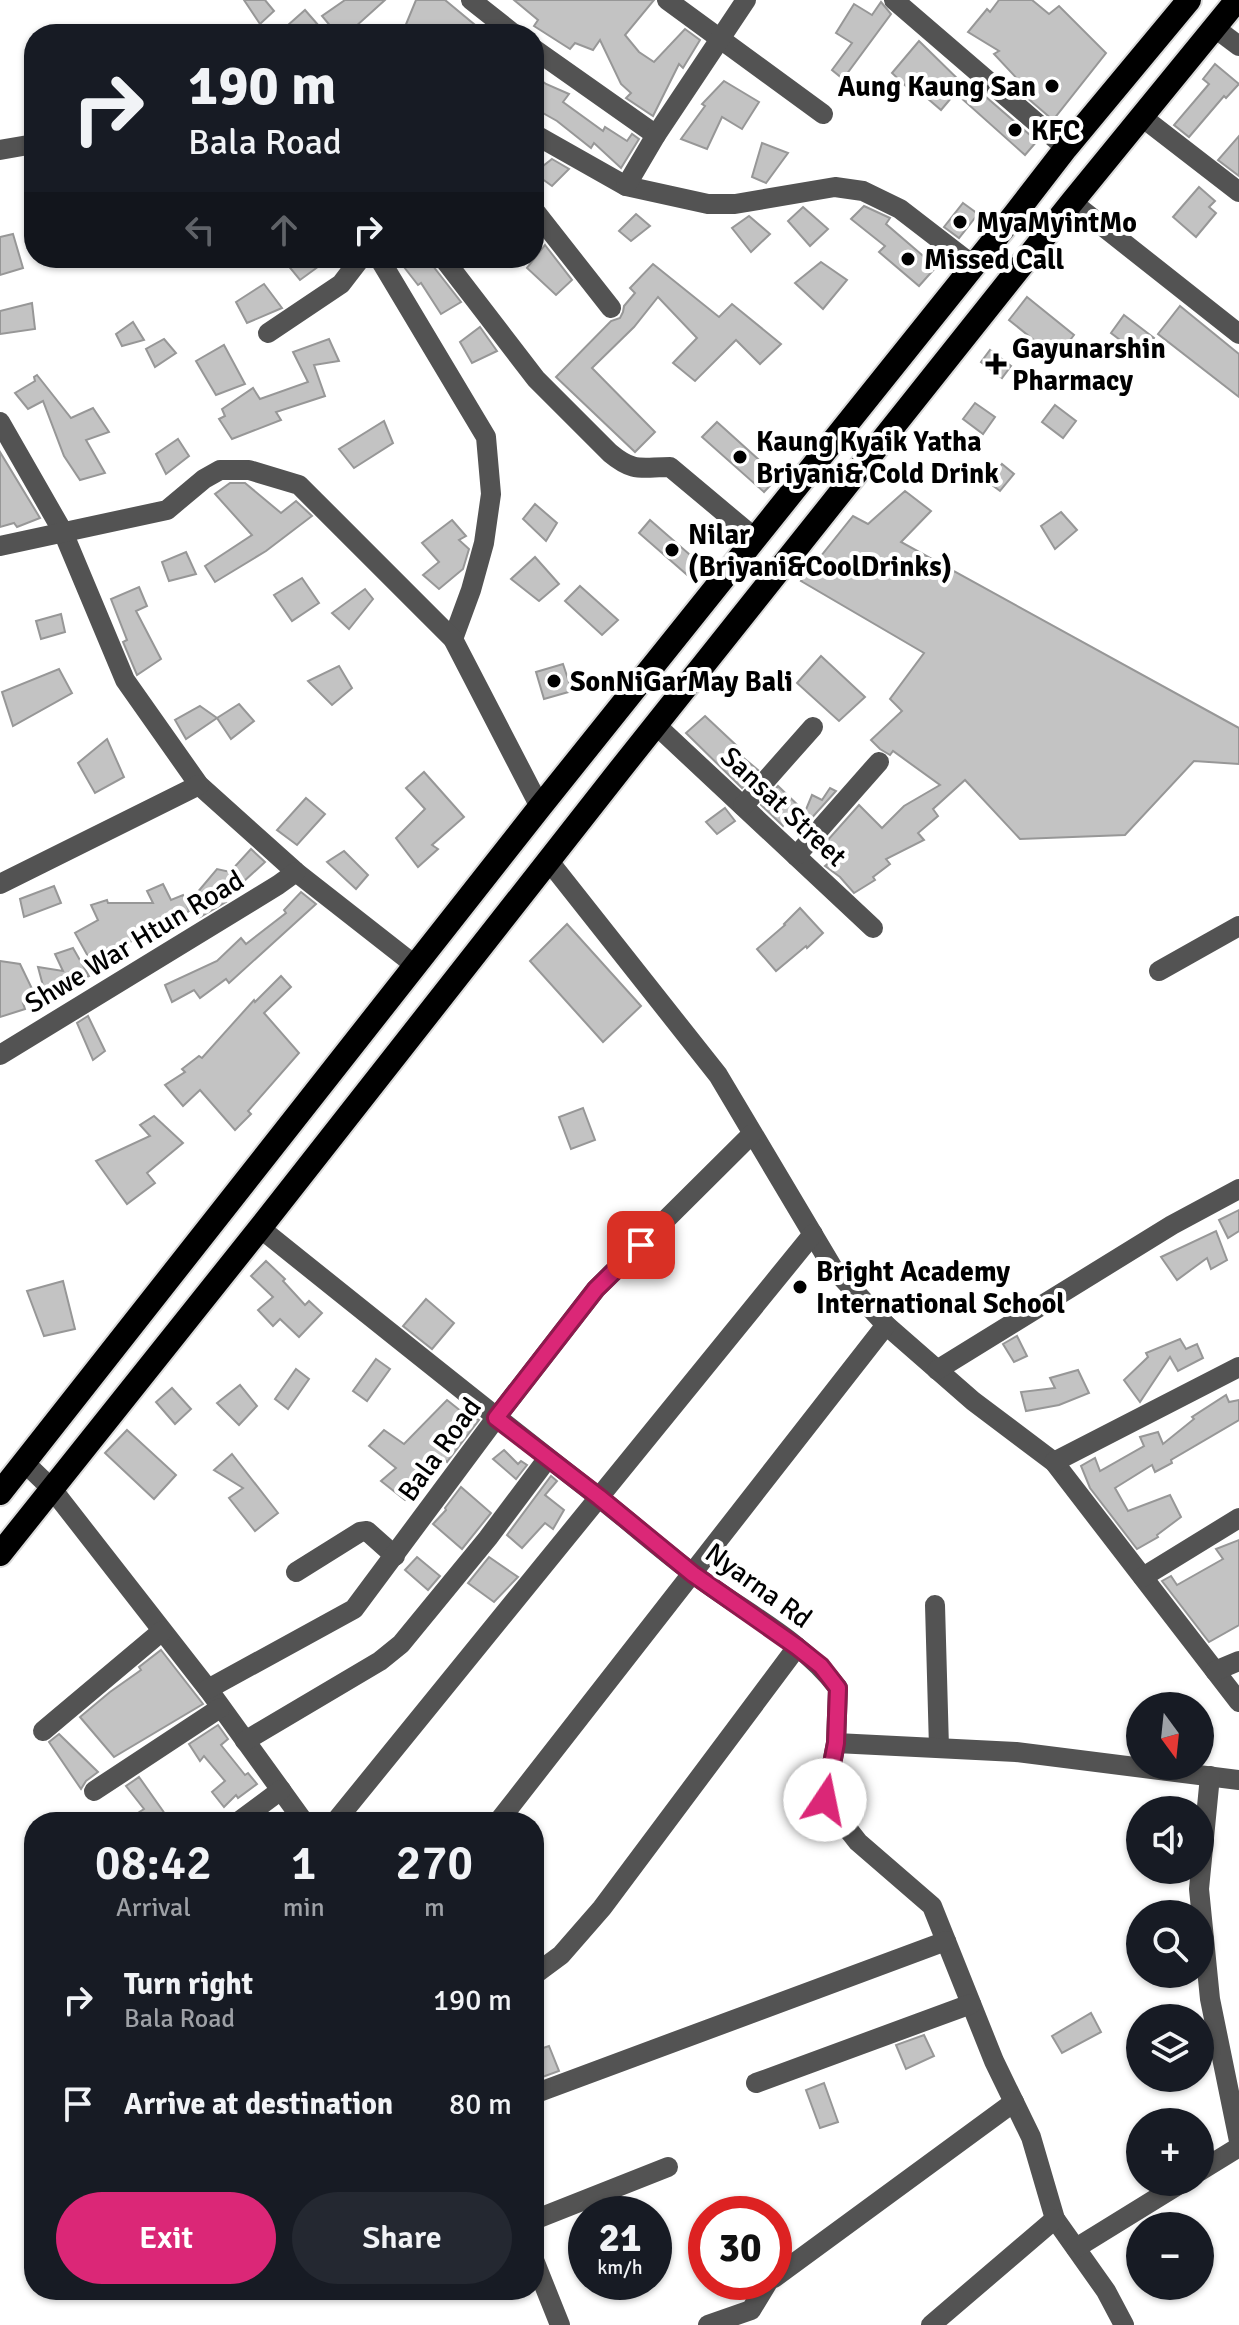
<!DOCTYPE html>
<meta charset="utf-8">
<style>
:root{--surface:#171b24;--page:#242831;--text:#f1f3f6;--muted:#9ea1a6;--accent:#db2777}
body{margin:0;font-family:Signika,sans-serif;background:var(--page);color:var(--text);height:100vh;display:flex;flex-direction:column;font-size:30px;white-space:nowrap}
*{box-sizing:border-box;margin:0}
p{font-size:26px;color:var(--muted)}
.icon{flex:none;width:44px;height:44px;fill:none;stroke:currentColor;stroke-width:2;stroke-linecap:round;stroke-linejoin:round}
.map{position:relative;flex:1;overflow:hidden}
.drawer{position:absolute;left:24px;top:1812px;width:520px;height:488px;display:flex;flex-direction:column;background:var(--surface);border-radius:32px;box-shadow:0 2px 6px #0004}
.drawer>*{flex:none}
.banner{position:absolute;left:24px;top:24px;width:520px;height:244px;border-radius:32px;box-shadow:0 2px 6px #0004;background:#171b24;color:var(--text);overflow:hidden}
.needle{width:52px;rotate:165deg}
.buttons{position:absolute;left:1126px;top:1692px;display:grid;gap:16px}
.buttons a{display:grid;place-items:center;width:88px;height:88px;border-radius:50%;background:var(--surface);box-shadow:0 2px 6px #0004;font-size:40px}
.speed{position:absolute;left:568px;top:2196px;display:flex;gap:16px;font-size:40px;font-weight:700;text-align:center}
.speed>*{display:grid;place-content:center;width:104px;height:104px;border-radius:50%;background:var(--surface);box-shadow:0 2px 6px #0004;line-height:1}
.speed small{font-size:20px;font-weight:400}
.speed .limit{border:12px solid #d22;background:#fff;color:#111}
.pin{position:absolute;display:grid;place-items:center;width:68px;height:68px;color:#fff;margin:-34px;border-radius:16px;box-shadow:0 4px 12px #0006}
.me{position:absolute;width:88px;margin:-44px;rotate:11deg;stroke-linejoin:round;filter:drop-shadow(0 0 6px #0008)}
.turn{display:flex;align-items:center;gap:28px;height:168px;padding:0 32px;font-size:36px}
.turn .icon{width:104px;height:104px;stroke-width:2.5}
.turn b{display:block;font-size:56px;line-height:68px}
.lanes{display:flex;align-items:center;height:76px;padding:0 32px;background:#0003;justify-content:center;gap:40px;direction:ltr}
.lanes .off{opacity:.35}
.eta{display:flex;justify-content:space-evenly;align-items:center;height:136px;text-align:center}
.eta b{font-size:48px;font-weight:600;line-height:56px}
.cta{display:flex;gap:16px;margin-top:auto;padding:16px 32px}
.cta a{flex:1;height:92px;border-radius:48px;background:var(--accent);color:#fff;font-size:32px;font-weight:600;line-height:92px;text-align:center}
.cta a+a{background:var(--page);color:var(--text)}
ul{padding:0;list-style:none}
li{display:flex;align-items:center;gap:24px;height:104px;padding:0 32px}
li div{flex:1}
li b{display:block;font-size:30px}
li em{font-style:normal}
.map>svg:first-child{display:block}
.building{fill:#c3c3c3;stroke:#979797;stroke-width:2}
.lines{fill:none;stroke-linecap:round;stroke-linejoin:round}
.highway-casing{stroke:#dbdbdb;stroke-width:28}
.minor{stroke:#535353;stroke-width:20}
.highway{stroke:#000;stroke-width:24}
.route-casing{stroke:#8e194d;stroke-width:20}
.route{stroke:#db2777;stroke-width:14}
.poi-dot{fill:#000;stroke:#fff;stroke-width:3}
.labels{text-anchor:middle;stroke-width:8;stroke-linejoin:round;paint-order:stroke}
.poi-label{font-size:28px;font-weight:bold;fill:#000;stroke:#fff;text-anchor:start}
.street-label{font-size:28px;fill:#000;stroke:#fff}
</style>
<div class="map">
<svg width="1239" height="2325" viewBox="0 0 1239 2325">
<rect width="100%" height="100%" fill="#fff"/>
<g class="building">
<polygon points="244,0 265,0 274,11 260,24"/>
<polygon points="345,0 385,0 355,27 361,34 337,34 322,16"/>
<polygon points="416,0 445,0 486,34 402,34"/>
<polygon points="514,0 654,0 625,35 639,52 654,62 685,29 700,40 683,68 679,64 653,116 626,98 631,93 621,84 600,40 593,50 575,43 570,49 534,26 538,20"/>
<polygon points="999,0 1032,0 1049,14 1059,6 1106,53 1053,120 1018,90 1023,85 994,54 999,51 968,32 987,9 990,12"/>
<polygon points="881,2 891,14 843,79 832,70 852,43 836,33 854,4 872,15"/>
<polygon points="305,10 326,34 278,34"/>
<polygon points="919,41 963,84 941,110 913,86 910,90 892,73"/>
<polygon points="1215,64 1239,84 1226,98 1224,96 1189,137 1174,125 1209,84 1203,79"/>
<polygon points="534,75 546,84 569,94 563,102 603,131 605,127 627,141 632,134 639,139 621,168 594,143 591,148 557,121 534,108"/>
<polygon points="724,81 759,102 742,129 722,117 707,149 681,139 705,106 702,104"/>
<polygon points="971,84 1037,141 1025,155 960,97"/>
<polygon points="1239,136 1239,176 1218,160"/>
<polygon points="762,143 788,153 766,183 752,177"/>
<polygon points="552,159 569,169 552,186 534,173"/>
<polygon points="1199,187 1215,201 1209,207 1216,213 1196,237 1173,217"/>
<polygon points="963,203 978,214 959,238 944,227"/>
<polygon points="864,206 890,218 886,224 936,267 919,286 879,252 885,246 851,219"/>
<polygon points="803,207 828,229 810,246 788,221"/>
<polygon points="636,214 650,226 631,241 619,231"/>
<polygon points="749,216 770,234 751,252 732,228"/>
<polygon points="13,234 23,268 0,275 0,237"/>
<polygon points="545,245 572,280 556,295 527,268"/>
<polygon points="282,258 330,258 300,280"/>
<polygon points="397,258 430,258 433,266 461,302 441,314 421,283 418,285"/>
<polygon points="821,262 847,280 823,309 795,283"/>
<polygon points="653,264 719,317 732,304 781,344 760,364 736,340 695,381 673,363 697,338 658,297 634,327 592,368 655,432 635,452 556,377 611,321 620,318 623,312 624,306 635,293 630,288"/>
<polygon points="264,284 282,308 247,323 236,302"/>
<polygon points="1027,297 1074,335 1056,358 1009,320"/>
<polygon points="32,303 35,329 0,334 0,311"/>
<polygon points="1180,306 1239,354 1239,397 1158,334"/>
<polygon points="1124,315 1154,338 1141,356 1111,333"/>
<polygon points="133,322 144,340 122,346 116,334"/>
<polygon points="480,327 497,351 472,363 460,342"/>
<polygon points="164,339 176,353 155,367 146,349"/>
<polygon points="329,339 339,361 314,365 325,396 276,412 281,420 232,439 219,419 225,416 222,409 253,388 260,399 308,382 293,352"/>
<polygon points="224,345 245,384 216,395 196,361"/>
<polygon points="990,350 1011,366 1002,378 981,362"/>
<polygon points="37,375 71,418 93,408 109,432 86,440 105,473 80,480 64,456 43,401 28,409 15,393 35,381 34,377"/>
<polygon points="975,403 995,417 983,434 963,419"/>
<polygon points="1055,405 1076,421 1063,438 1042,422"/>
<polygon points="384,421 393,443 354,468 339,449"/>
<polygon points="717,422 778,477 764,492 702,437"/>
<polygon points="178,439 189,456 166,474 156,454"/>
<polygon points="0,452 40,518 17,527 14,523 0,527"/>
<polygon points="1002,464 1014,474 1000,491 988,482"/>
<polygon points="230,483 245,483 281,513 296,501 312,516 266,551 215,582 205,566 252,535 215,494"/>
<polygon points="905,491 931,511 901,542 1239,728 1239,764 1194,761 1125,835 1020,839 965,780 933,809 938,816 918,833 924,840 886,859 890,864 873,877 875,880 854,893 840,877 825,866 831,861 818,851 859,805 882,828 904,806 940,785 893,751 890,755 880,749 871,740 902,711 890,699 924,653 801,581 853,516 868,524"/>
<polygon points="535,504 557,523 546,541 523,519"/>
<polygon points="1061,512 1077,530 1055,549 1041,526"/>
<polygon points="452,520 466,536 459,540 469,549 463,569 439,589 423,575 439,562 422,543"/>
<polygon points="650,520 704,567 693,580 639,533"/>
<polygon points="186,552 196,574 169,581 162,562"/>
<polygon points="535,557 559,584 539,601 511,579"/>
<polygon points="302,578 319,603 292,621 274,595"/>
<polygon points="580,586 618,620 602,635 565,601"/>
<polygon points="139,587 147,606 136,611 161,659 137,675 123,642 127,640 111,599"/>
<polygon points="365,589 373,599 349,629 332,613"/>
<polygon points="61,614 65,632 41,639 36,621"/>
<polygon points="821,656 865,697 839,721 797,683"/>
<polygon points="563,664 572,691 544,699 536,672"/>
<polygon points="339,666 352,688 332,705 308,681"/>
<polygon points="59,669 72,693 13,726 2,692"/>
<polygon points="239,704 254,721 231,739 217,718"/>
<polygon points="200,706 217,718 186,739 175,720"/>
<polygon points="705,716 738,747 734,750 758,770 742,788 686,733"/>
<polygon points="107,739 124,777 95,793 78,763"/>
<polygon points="424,772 464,817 432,845 438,849 418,867 396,838 425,809 406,788"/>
<polygon points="778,786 805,812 812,795 822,800 830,788 836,791 800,831 797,827 785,823 783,826 761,805"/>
<polygon points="306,798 325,814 297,845 277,830"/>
<polygon points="725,808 735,821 717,834 706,822"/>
<polygon points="251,849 265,862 242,883 244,886 224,899 226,902 200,917 191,900 217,869 230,872"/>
<polygon points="344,851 368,875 356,889 327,862"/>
<polygon points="163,884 171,900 183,895 189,911 164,928 166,930 126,943 128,947 103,949 105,953 89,958 75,933 98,920 91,905 107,900 108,903 153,903 147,891"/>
<polygon points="54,886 61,903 24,917 20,899"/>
<polygon points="301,892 316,904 229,983 226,979 200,998 194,990 172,1002 165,985 217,961 241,938 246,944 286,913 284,910"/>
<polygon points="800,908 823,933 807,948 806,946 776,971 757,949 785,925 784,924"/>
<polygon points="567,924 641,1006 603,1042 530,961"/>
<polygon points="73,948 89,976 70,986 68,983 45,993 38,967 63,971 55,954"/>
<polygon points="0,961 20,964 36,997 23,1003 25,1009 0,1017"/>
<polygon points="281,976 291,987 264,1013 299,1053 248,1111 251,1114 235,1130 200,1090 183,1106 165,1085 185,1072 182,1069 199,1056 202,1058 254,1000 255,1002"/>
<polygon points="88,1016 105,1051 93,1060 77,1023"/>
<polygon points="583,1108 595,1140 571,1149 559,1117"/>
<polygon points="154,1116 183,1143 147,1173 155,1183 127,1204 96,1161 150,1136 140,1125"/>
<polygon points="1239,1210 1239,1231 1228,1238 1219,1220"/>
<polygon points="1216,1231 1227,1260 1211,1269 1207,1258 1177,1280 1161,1257"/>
<polygon points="266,1261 285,1279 283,1281 305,1305 309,1301 322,1313 299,1337 280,1319 273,1326 258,1310 273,1297 251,1276"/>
<polygon points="63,1281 75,1329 44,1336 27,1291"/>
<polygon points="426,1299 454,1323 432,1349 403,1326"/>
<polygon points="1017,1336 1027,1356 1014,1362 1003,1344"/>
<polygon points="1180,1339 1186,1349 1197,1344 1203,1358 1178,1371 1170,1357 1140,1402 1124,1380 1148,1357 1146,1353"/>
<polygon points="376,1359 390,1369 367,1401 353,1391"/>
<polygon points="296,1369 309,1379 288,1409 275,1399"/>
<polygon points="1078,1370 1089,1393 1059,1405 1026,1411 1021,1392 1055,1388 1050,1378"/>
<polygon points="240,1385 257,1406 239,1425 217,1403"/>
<polygon points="172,1388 191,1409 175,1424 156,1402"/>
<polygon points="1226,1395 1229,1402 1239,1400 1239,1420 1171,1460 1172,1463 1155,1472 1152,1465 1115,1488 1128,1511 1170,1495 1181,1517 1157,1535 1158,1537 1137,1549 1090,1488 1081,1466 1095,1458 1100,1471 1144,1446 1140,1437 1158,1432 1163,1444 1194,1419 1192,1417"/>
<polygon points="447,1400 462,1412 464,1410 479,1420 447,1462 443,1458 405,1500 381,1481 396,1468 369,1446 384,1430 404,1444"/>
<polygon points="127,1430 176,1475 154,1499 105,1453"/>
<polygon points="504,1450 518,1464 521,1461 527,1465 516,1479 493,1459"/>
<polygon points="232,1454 278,1513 255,1531 229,1498 243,1488 214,1470"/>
<polygon points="551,1476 557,1481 545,1495 564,1510 553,1529 545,1523 522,1548 507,1535"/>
<polygon points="461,1487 491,1513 462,1549 433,1524 446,1510 445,1508"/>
<polygon points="1239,1540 1239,1625 1209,1642 1162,1581 1171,1576 1177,1585 1223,1559 1216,1549"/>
<polygon points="417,1557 440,1576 428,1590 405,1570"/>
<polygon points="489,1557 518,1577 494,1602 468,1583"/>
<polygon points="161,1650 203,1704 114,1757 80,1717 110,1692 141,1670 139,1667"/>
<polygon points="218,1725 228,1739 221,1745 245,1775 248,1773 257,1784 238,1798 236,1795 224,1807 212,1792 225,1781 204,1756 200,1761 189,1744"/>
<polygon points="59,1734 98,1772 86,1781 81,1789 49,1742"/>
<polygon points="139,1777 163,1811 170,1822 124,1822 144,1809 126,1786"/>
<polygon points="1091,2013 1101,2032 1062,2053 1052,2036"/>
<polygon points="924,2035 934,2056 906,2069 896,2045"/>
<polygon points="549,2046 559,2071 534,2080 534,2051"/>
<polygon points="824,2083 838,2122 820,2128 806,2090"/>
</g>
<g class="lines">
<g class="highway-casing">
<g id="highway">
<polyline points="0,1493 540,807 1015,214 1066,148 1189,0"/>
<polyline points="0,1554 260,1228 619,771 1072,202 1237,0"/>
</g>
</g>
<g class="minor">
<polyline points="471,0 514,34"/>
<polyline points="667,0 823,114"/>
<polyline points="894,0 1066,148"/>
<polyline points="1215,28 1239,46"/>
<polyline points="534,49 656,135"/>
<polyline points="1142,117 1239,192"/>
<polyline points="534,134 626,186 708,204 735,204 835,187 863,191 900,209 974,266"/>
<polyline points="0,150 34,144"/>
<polyline points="626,186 656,135 746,0"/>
<polyline points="1072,202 1239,334"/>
<polyline points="534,210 611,308"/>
<polyline points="379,258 486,437 491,494 484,543 471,590 453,639"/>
<path d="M443,258L536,379L610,453C634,473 641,467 670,467L756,539"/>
<polyline points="268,333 341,284 361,258"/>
<polyline points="0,422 63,532 125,680 199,785 296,872 416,966"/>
<polyline points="0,546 167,510 204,479 220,470 249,470 299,485 453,639 540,807"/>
<polyline points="656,725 873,928"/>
<polyline points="743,806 813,727"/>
<polyline points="796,856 879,762"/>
<polyline points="548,860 718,1075 833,1268 886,1325 973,1401 1054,1462 1239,1702"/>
<polyline points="0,884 199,785"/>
<polyline points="1159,971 1239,926"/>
<polyline points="0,1055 278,885 296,872"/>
<path d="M260,1228C372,1318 484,1408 597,1496C629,1521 659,1548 691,1572C741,1611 800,1638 838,1688L836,1743L825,1800L858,1842L932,1906L994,2061L1031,2137L1055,2219L1106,2291L1124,2325"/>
<polyline points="937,1370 1172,1225 1239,1189"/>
<polyline points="1054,1462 1239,1367"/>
<polyline points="25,1463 52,1489 208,1689 304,1822"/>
<polyline points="296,1572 360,1532 367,1531 395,1556"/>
<polyline points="1143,1577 1239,1518"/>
<polyline points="935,1605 939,1748"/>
<polyline points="1215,1671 1239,1661"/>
<polyline points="208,1689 354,1609 496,1418 596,1289 752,1134"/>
<polyline points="43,1731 162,1631"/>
<polyline points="245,1741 380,1661 401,1644 488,1538 548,1458"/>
<polyline points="836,1743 1016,1752 1239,1780"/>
<polyline points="1210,1776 1199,1889 1210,1999 1239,2141"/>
<polyline points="94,1791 220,1708"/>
<polyline points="238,1822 281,1790"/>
<polyline points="335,1822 813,1234"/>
<polyline points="498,1822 886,1325"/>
<polyline points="534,1975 561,1955 602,1908 797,1647"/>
<polyline points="756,2083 971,2004"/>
<polyline points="534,2094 946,1941"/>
<polyline points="1200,2171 1239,2147"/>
<polyline points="534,2220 668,2167"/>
<polyline points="1076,2248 1183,2182"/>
<polyline points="534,2260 560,2325"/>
<polyline points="774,2278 1014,2102"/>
<polyline points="708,2325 751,2310 768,2282"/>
<polyline points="931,2325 1055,2219"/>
</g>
<use href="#highway" class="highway"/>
</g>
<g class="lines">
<g class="route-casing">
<polyline id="route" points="641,1245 596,1289 496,1418 599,1497 693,1574 797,1647 821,1666 838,1688 836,1743 825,1800"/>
</g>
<use href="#route" class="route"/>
</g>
<g class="poi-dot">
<circle cx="1052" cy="86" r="8"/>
<circle cx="1015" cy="130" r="8"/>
<circle cx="960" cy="222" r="8"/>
<circle cx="908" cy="259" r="8"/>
<path d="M992 352h8v8h8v8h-8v8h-8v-8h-8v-8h8z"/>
<circle cx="740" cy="457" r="8"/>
<circle cx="672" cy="550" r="8"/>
<circle cx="554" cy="681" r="8"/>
<circle cx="800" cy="1287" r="8"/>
</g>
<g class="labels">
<g class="poi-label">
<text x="1036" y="96" text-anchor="end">Aung Kaung San</text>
<text x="1031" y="140">KFC</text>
<text x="976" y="232">MyaMyintMo</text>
<text x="924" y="269">Missed Call</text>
<text x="1012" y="358">Gayunarshin<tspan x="1012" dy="32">Pharmacy</tspan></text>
<text x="756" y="451">Kaung Kyaik Yatha<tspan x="756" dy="32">Briyani&amp; Cold Drink</tspan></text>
<text x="688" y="544">Nilar<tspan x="688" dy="32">(Briyani&amp;CoolDrinks)</tspan></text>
<text x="570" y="691">SonNiGarMay Bali</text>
<text x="816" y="1281">Bright Academy<tspan x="816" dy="32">International School</tspan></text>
</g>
<g class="street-label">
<text transform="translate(784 806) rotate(43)" y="10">Sansat Street</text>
<text transform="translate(134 941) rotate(-31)" y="10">Shwe War Htun Road</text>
<text transform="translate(439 1449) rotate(-54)" y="10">Bala Road</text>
<text transform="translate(759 1585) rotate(36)" y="10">Nyarna Rd</text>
</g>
</g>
</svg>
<div class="buttons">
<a><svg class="needle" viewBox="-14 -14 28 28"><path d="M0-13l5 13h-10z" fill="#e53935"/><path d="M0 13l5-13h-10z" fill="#9ea1a6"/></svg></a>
<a><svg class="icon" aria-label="sound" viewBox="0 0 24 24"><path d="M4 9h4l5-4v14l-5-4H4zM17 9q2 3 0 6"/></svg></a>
<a><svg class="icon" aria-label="search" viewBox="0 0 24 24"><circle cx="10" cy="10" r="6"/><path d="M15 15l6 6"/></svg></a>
<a><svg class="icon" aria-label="layers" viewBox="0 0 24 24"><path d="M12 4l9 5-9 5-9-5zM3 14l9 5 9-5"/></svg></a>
<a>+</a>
<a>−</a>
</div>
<div class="speed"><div>21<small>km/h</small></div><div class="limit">30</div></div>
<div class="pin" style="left:641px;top:1245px;background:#d93025"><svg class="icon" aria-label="arrive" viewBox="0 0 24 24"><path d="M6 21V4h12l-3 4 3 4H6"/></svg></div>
<svg class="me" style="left:825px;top:1800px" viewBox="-20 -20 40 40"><circle r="19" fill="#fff"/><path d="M0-13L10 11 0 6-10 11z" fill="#db2777"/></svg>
<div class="banner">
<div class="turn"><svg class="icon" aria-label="right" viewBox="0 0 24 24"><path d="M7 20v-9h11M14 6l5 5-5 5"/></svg><div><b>190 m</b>Bala Road</div></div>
<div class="lanes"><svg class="icon off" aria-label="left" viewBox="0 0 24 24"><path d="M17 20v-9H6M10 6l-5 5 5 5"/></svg><svg class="icon off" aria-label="ahead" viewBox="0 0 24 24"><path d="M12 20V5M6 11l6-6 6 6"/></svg><svg class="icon" aria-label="right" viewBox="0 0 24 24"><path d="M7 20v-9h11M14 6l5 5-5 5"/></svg></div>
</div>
<section class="drawer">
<div class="eta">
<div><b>08:42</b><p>Arrival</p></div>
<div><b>1</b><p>min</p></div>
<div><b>270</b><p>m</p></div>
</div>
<ul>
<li><svg class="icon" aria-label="right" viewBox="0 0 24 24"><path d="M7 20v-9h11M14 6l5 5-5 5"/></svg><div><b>Turn right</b><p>Bala Road</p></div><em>190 m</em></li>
<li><svg class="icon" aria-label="arrive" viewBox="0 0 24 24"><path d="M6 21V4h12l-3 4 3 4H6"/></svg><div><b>Arrive at destination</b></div><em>80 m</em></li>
</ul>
<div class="cta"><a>Exit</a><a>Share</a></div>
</section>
</div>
